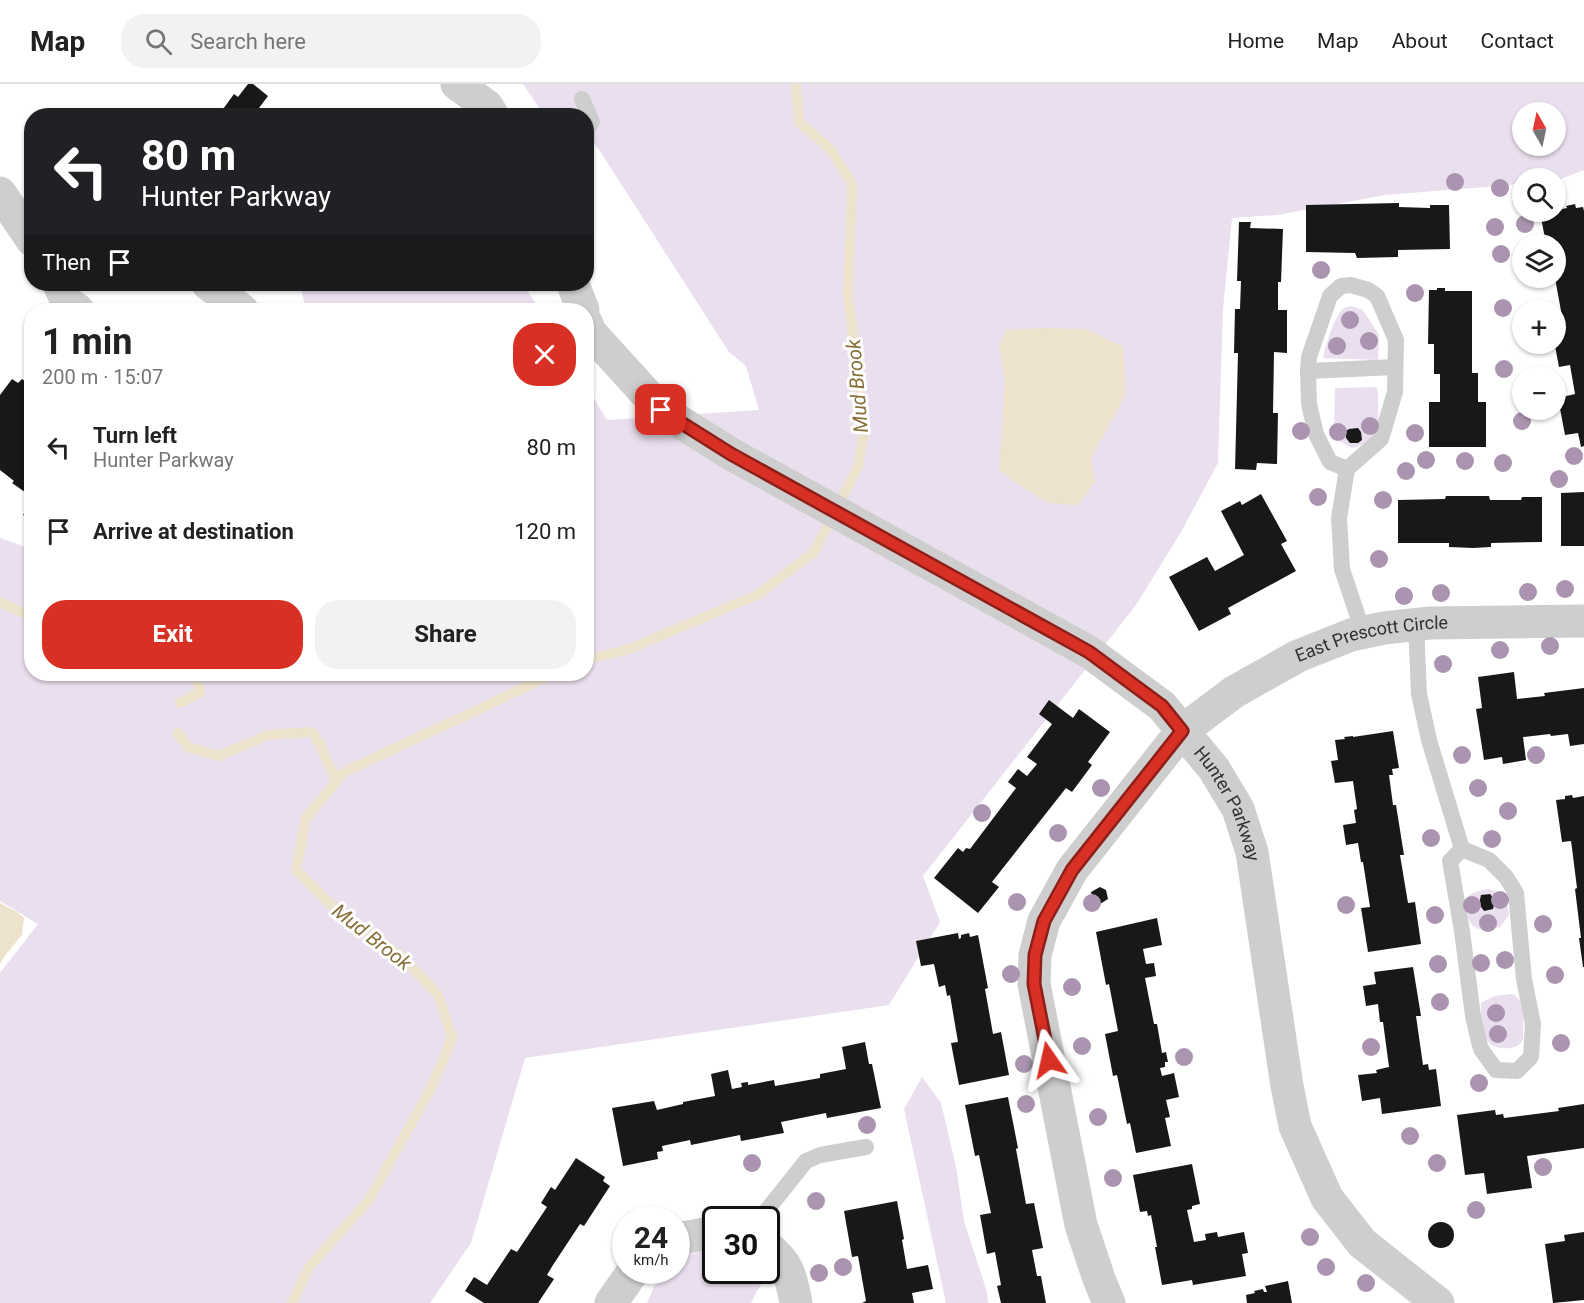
<!DOCTYPE html>
<meta charset="utf-8">
<style>
:root{--surface:#fff;--page:#f2f2f2;--text:#222;--muted:#767676;--line:#e0e0e0;--accent:#d93025}
body{margin:0;font-family:Roboto,sans-serif;background:var(--page);color:var(--text);height:100vh;display:flex;flex-direction:column;font-size:22px;white-space:nowrap}
*{box-sizing:border-box;margin:0}
p{font-size:20px;color:var(--muted)}
.icon{flex:none;width:33px;height:33px;fill:none;stroke:currentColor;stroke-width:2;stroke-linecap:round;stroke-linejoin:round}
.map{position:relative;flex:1;overflow:hidden}
.details{position:absolute;left:24px;top:219px;width:570px;height:378px;display:flex;flex-direction:column;background:var(--surface);border-radius:24px;box-shadow:0 2px 4px #0004}
.details>*{flex:none}
.guide{position:absolute;left:24px;top:24px;width:570px;height:183px;border-radius:24px;box-shadow:0 2px 4px #0004;background:#202124;color:#fff;overflow:hidden}
.needle{width:39px;rotate:351deg}
.tools{position:absolute;left:1512px;top:18px;display:grid;gap:12px}
.tools a{display:grid;place-items:center;width:54px;height:54px;border-radius:50%;background:var(--surface);box-shadow:0 2px 4px #0004;font-size:30px}
.speed{position:absolute;left:612px;top:1122px;display:flex;gap:12px;font-size:30px;font-weight:700;text-align:center}
.speed>*{display:grid;place-content:center;width:78px;height:78px;border-radius:50%;background:var(--surface);box-shadow:0 2px 4px #0004;line-height:1}
.speed small{font-size:15px;font-weight:400}
.speed .limit{border:3px solid #111;border-radius:9px;background:#fff;color:#111}
.pin{position:absolute;display:grid;place-items:center;width:51px;height:51px;color:#fff;margin:-26px;border-radius:12px;box-shadow:0 3px 9px #0006}
.me{position:absolute;width:66px;margin:-33px;rotate:349deg;stroke-linejoin:round;filter:drop-shadow(0 0 4px #0008)}
.turn{display:flex;align-items:center;gap:21px;height:126px;padding:0 18px;font-size:27px}
.turn .icon{width:78px;height:78px;stroke-width:2.5}
.turn b{display:block;font-size:42px;line-height:51px}
.then{display:flex;align-items:center;height:57px;padding:0 18px;background:#0003;gap:12px;font-size:22px}
.round{display:grid;place-items:center;flex:none;width:63px;height:63px;border-radius:24px;background:var(--page)}
.head{display:flex;align-items:center;justify-content:space-between;height:102px;padding:0 18px}
h1{font-size:36px;font-weight:700;line-height:45px}
.primary-button{display:flex;gap:12px;margin-top:auto;padding:12px 18px}
.primary-button a{flex:1;height:69px;border-radius:24px;background:var(--accent);color:#fff;font-size:24px;font-weight:700;line-height:69px;text-align:center}
.primary-button a+a{background:var(--page);color:var(--text)}
ul{padding:0;list-style:none}
li{display:flex;align-items:center;gap:18px;height:84px;padding:0 18px}
li div{flex:1}
li b{display:block;font-size:22px}
li em{font-style:normal}
header{display:flex;align-items:center;gap:36px;box-sizing:border-box;height:84px;padding:0 30px;background:var(--surface);border-bottom:2px solid var(--line)}
header strong{font-size:28px}
nav{display:flex;gap:33px;margin-inline-start:auto;font-size:21px}
.search{width:420px;height:54px;background:var(--page);display:flex;align-items:center;gap:15px;box-sizing:border-box;padding:0 21px;border-radius:24px;color:var(--muted);font-size:22px}
.map>svg:first-child{display:block}
.green{fill:#eadfee;fill-rule:evenodd}
.water{fill:#ede2cc}
.lines{fill:none;stroke-linecap:round;stroke-linejoin:round}
.stream{stroke:#ede2cc;stroke-width:10}
.building{fill:#181818}
.lane{stroke:#cecece;stroke-width:16}
.street{stroke:#cecece;stroke-width:33}
.tree{fill:#aa94af}
.route-casing{stroke:#8d1f18;stroke-width:15}
.route{stroke:#d93025;stroke-width:10}
.labels{text-anchor:middle;stroke-width:6;stroke-linejoin:round;paint-order:stroke}
.street-label{font-size:18px;fill:#313131;stroke:#fff}
.water-label{font-size:20px;font-style:italic;fill:#876f39;stroke:#fff}
</style>
<header>
<strong>Map</strong>
<div class="search"><svg class="icon" aria-label="search" viewBox="0 0 24 24"><circle cx="10" cy="10" r="6"/><path d="M15 15l6 6"/></svg>Search here</div>
<nav><a>Home</a><a>Map</a><a>About</a><a>Contact</a></nav>
</header>
<div class="map">
<svg width="1584" height="1219" viewBox="0 0 1584 1219">
<rect width="100%" height="100%" fill="#fff"/>
<g class="green">
<path d="M523,0H1584V86L1556,97V94H1522V100L1385,111L1277,131L1232,134L1223,225L1218,379L1181,448L1136,521L923,792L940,838L889,921L525,974L471,1159L430,1219H0V889L38,840L0,817V454L31,465L32,590H586L587,303L607,336L759,326L746,282L729,268L598,64L587,52L586,32L544,31ZM1522,28H1556V62H1522Z"/>
<polygon points="303,200 327,200 338,206 344,200 523,200 540,226 311,226 305,222 300,201"/>
<path d="M1351,222L1363,226L1379,251L1378,276L1323,274C1327,256 1332,239 1343,224Z"/>
<path d="M1376,303L1378,307C1377,336 1386,356 1352,364L1341,358L1334,352L1335,304Z"/>
<path d="M1488,805C1504,809 1508,816 1509,831L1500,843C1492,845 1479,848 1472,841C1469,838 1468,832 1467,828C1466,825 1465,822 1465,819C1466,809 1480,806 1488,805Z"/>
<path d="M1512,910C1527,916 1523,941 1523,956C1518,963 1512,965 1503,964C1479,963 1481,936 1481,919L1494,912Z"/>
<polygon points="922,993 941,1019 956,1083 964,1137 987,1208 988,1219 946,1219 904,1025"/>
<path d="M715,1163L716,1186L762,1187L768,1190L757,1207L751,1219H647L654,1203L668,1187L676,1186C677,1177 680,1171 688,1167L693,1170Z"/>
</g>
<g class="water">
<polygon points="1042,244 1086,245 1123,263 1126,310 1091,374 1095,397 1078,421 1048,419 1013,397 999,386 1003,332 1005,297 999,263 1006,246"/>
<polygon points="0,819 17,828 24,834 22,851 3,874 0,881"/>
</g>
<g class="lines">
<g class="stream">
<polyline points="0,518 21,528 32,529"/>
<polyline points="586,576 629,565 757,511 814,468 858,383 864,346 848,211 852,100 830,65 799,38 796,0"/>
<polyline points="180,619 200,608 195,590"/>
<polyline points="178,649 188,663 219,672 268,651 312,648 321,662 336,698"/>
<polyline points="292,1219 309,1183 368,1117 432,1002 452,954 438,911 403,873 337,827 296,786 306,734 344,688 471,629 552,590"/>
</g>
</g>
<g class="building">
<polygon points="248,0 253,0 268,12 256,28 261,32 218,32 234,10 238,13"/>
<polygon points="1399,119 1399,123 1430,124 1430,121 1449,121 1450,165 1398,166 1398,173 1357,174 1355,169 1306,168 1306,121"/>
<polygon points="1561,120 1562,125 1567,124 1566,122 1575,120 1576,124 1583,123 1584,127 1584,362 1581,363 1578,349 1565,351 1558,314 1575,310 1570,281 1559,283 1555,262 1548,264 1548,260 1556,260 1556,240 1563,238 1555,194 1556,160 1546,160 1540,128 1556,128 1556,121"/>
<polygon points="1239,138 1251,138 1250,144 1283,145 1281,198 1278,198 1278,226 1287,226 1287,269 1274,268 1273,329 1278,329 1277,380 1257,379 1256,386 1235,385 1238,269 1234,269 1235,225 1240,225 1241,197 1237,197"/>
<polygon points="1437,204 1445,204 1445,207 1472,207 1472,289 1478,289 1478,318 1486,318 1486,363 1429,363 1429,318 1440,318 1440,290 1434,290 1434,260 1428,260 1429,206 1437,206"/>
<polygon points="12,295 18,299 22,295 32,302 32,413 12,399 14,397 0,386 0,311"/>
<polygon points="1358,344 1361,348 1362,356 1358,359 1350,359 1346,354 1346,347 1349,345"/>
<polygon points="1584,408 1584,462 1561,462 1561,409"/>
<polygon points="1261,410 1287,457 1281,460 1296,487 1228,524 1231,530 1199,547 1169,493 1207,473 1215,487 1244,471 1221,427 1240,417 1242,421"/>
<polygon points="1446,412 1489,412 1490,416 1521,416 1522,413 1542,413 1542,458 1491,459 1491,463 1473,464 1449,463 1449,459 1398,459 1398,416 1445,415"/>
<polygon points="32,420 32,436 23,431"/>
<polygon points="1514,588 1517,615 1545,612 1544,609 1584,604 1584,660 1570,662 1568,650 1551,652 1550,650 1523,653 1526,676 1503,680 1502,673 1484,676 1476,625 1482,624 1478,593"/>
<polygon points="1049,616 1073,634 1079,625 1110,648 1088,678 1092,681 1072,708 1066,704 992,798 999,803 978,829 934,794 958,764 963,768 966,764 970,765 1016,704 1008,698 1018,685 1027,692 1037,680 1027,673 1052,640 1039,630"/>
<polygon points="1393,647 1399,684 1392,685 1393,691 1389,691 1393,721 1396,721 1404,771 1400,771 1408,819 1415,818 1421,860 1368,868 1361,824 1370,823 1363,778 1361,778 1358,759 1346,761 1343,741 1356,739 1354,726 1357,725 1353,697 1335,699 1331,677 1338,676 1335,656 1345,655 1344,653 1353,652 1353,653"/>
<polygon points="1572,711 1573,714 1584,712 1584,883 1583,883 1579,854 1581,854 1575,805 1577,804 1572,764 1571,757 1562,758 1556,716 1565,715 1565,712"/>
<polygon points="1100,803 1106,806 1108,815 1100,820 1094,819 1091,808"/>
<polygon points="1490,810 1495,816 1493,825 1484,827 1479,820 1481,811"/>
<polygon points="1157,834 1162,861 1143,865 1146,880 1154,879 1156,892 1145,894 1154,940 1157,940 1162,969 1166,968 1168,978 1165,978 1165,983 1160,984 1162,992 1174,989 1179,1013 1166,1016 1170,1033 1165,1034 1171,1062 1136,1069 1130,1039 1127,1040 1117,991 1113,992 1105,950 1118,947 1109,900 1106,901 1096,848"/>
<polygon points="958,849 959,855 961,854 961,851 969,849 970,853 978,851 988,904 985,905 993,950 1001,948 1009,991 959,1001 951,959 958,958 950,911 947,912 945,901 939,903 934,880 921,882 916,857"/>
<polygon points="1413,883 1421,932 1416,932 1423,981 1428,980 1429,986 1436,985 1441,1022 1382,1030 1380,1014 1362,1017 1358,991 1377,989 1376,986 1389,983 1383,938 1380,938 1378,920 1366,922 1363,902 1376,900 1374,888"/>
<polygon points="865,958 869,980 872,980 881,1024 827,1034 826,1029 781,1038 784,1049 741,1057 740,1051 691,1061 690,1056 662,1062 663,1067 657,1068 658,1075 623,1082 612,1024 654,1017 657,1026 683,1020 683,1018 715,1012 711,990 728,986 732,1005 742,1003 741,999 748,998 748,1001 774,996 775,1002 820,994 820,990 846,985 842,963"/>
<polygon points="1008,1013 1018,1064 1016,1065 1026,1120 1034,1119 1043,1164 1032,1166 1037,1192 1041,1192 1046,1219 1001,1219 997,1202 1001,1201 995,1168 987,1170 980,1131 991,1129 979,1071 975,1072 965,1021"/>
<polygon points="1584,1020 1584,1064 1527,1072 1532,1104 1487,1110 1484,1089 1465,1091 1457,1031 1495,1026 1496,1031 1503,1030 1504,1034 1559,1027 1558,1024"/>
<polygon points="576,1074 605,1093 603,1097 610,1102 584,1142 580,1140 553,1181 547,1191 554,1195 538,1219 484,1219 465,1207 474,1193 487,1201 511,1165 517,1168 547,1123 541,1119 551,1103 555,1106"/>
<polygon points="1192,1080 1200,1120 1192,1122 1192,1125 1187,1126 1194,1158 1206,1156 1205,1150 1217,1148 1218,1153 1244,1148 1248,1169 1242,1170 1246,1192 1193,1201 1192,1196 1162,1201 1155,1163 1157,1163 1151,1131 1148,1132 1147,1127 1140,1128 1133,1091"/>
<polygon points="897,1117 904,1155 902,1156 907,1185 928,1181 933,1205 912,1209 914,1219 862,1219 866,1217 858,1172 852,1173 844,1127"/>
<circle cx="1441" cy="1151" r="13"/>
<polygon points="1584,1148 1584,1216 1553,1219 1545,1160 1565,1157 1564,1151"/>
<polygon points="1288,1197 1292,1219 1247,1219 1246,1211 1255,1209 1254,1207 1263,1205 1264,1208 1267,1208 1265,1202"/>
</g>
<g class="lines">
<g class="lane">
<polyline points="582,15 592,38 586,44"/>
<polyline points="1308,287 1395,283"/>
<polyline points="1347,385 1330,378 1316,350 1309,320 1308,287 1309,273 1330,212 1341,202 1351,201 1368,206 1377,212 1396,256 1395,308 1381,355 1347,385 1339,434 1342,485 1363,548"/>
<polyline points="1416,539 1419,610 1429,656 1462,765 1450,777 1462,847 1473,932 1480,962 1481,965 1496,986 1517,987 1531,973 1533,940 1524,895 1516,809 1506,793 1489,776 1462,765"/>
<polyline points="759,1136 806,1077 820,1071 866,1063"/>
</g>
<g class="street">
<polyline points="457,0 487,22 493,32"/>
<polyline points="0,109 32,156"/>
<polyline points="59,200 67,218 78,226"/>
<polyline points="208,200 242,226"/>
<polyline points="573,200 583,226"/>
<path id="s1" d="M586,238L590,248L661,326L731,370L1089,568L1162,622L1214,685L1238,725L1252,768L1287,1002L1295,1042L1327,1114L1362,1159L1438,1219"/>
<polyline points="676,1155 716,1148"/>
<path d="M766,1162C789,1179 791,1193 796,1219"/>
<polyline points="611,1219 634,1186"/>
<path id="s2" d="M1109,1219L1099,1195L1081,1141L1034,900L1035,871L1044,837L1072,786L1182,647L1234,608L1298,572L1351,551L1384,544L1430,539L1584,537"/>
</g>
</g>
<g class="tree">
<circle cx="1455" cy="98" r="9"/>
<circle cx="1500" cy="104" r="9"/>
<circle cx="1525" cy="140" r="9"/>
<circle cx="1495" cy="143" r="9"/>
<circle cx="1501" cy="170" r="9"/>
<circle cx="1321" cy="186" r="9"/>
<circle cx="1415" cy="209" r="9"/>
<circle cx="1503" cy="224" r="9"/>
<circle cx="1350" cy="236" r="9"/>
<circle cx="1369" cy="257" r="9"/>
<circle cx="1337" cy="262" r="9"/>
<circle cx="1504" cy="285" r="9"/>
<circle cx="1522" cy="337" r="9"/>
<circle cx="1370" cy="342" r="9"/>
<circle cx="1301" cy="347" r="9"/>
<circle cx="1338" cy="348" r="9"/>
<circle cx="1415" cy="349" r="9"/>
<circle cx="1574" cy="372" r="9"/>
<circle cx="1426" cy="376" r="9"/>
<circle cx="1465" cy="377" r="9"/>
<circle cx="1503" cy="379" r="9"/>
<circle cx="1406" cy="387" r="9"/>
<circle cx="1559" cy="395" r="9"/>
<circle cx="1318" cy="413" r="9"/>
<circle cx="1383" cy="416" r="9"/>
<circle cx="1379" cy="475" r="9"/>
<circle cx="1565" cy="505" r="9"/>
<circle cx="1528" cy="508" r="9"/>
<circle cx="1441" cy="509" r="9"/>
<circle cx="1404" cy="512" r="9"/>
<circle cx="1550" cy="562" r="9"/>
<circle cx="1500" cy="566" r="9"/>
<circle cx="1443" cy="580" r="9"/>
<circle cx="1462" cy="671" r="9"/>
<circle cx="1536" cy="671" r="9"/>
<circle cx="1101" cy="704" r="9"/>
<circle cx="1478" cy="704" r="9"/>
<circle cx="1508" cy="727" r="9"/>
<circle cx="982" cy="729" r="9"/>
<circle cx="1058" cy="749" r="9"/>
<circle cx="1431" cy="754" r="9"/>
<circle cx="1492" cy="755" r="9"/>
<circle cx="1500" cy="816" r="9"/>
<circle cx="1017" cy="818" r="9"/>
<circle cx="1092" cy="819" r="9"/>
<circle cx="1346" cy="821" r="9"/>
<circle cx="1472" cy="821" r="9"/>
<circle cx="1435" cy="831" r="9"/>
<circle cx="1488" cy="839" r="9"/>
<circle cx="1543" cy="840" r="9"/>
<circle cx="1505" cy="876" r="9"/>
<circle cx="1481" cy="879" r="9"/>
<circle cx="1438" cy="880" r="9"/>
<circle cx="1011" cy="890" r="9"/>
<circle cx="1555" cy="891" r="9"/>
<circle cx="1072" cy="903" r="9"/>
<circle cx="1440" cy="918" r="9"/>
<circle cx="1496" cy="929" r="9"/>
<circle cx="1498" cy="950" r="9"/>
<circle cx="1561" cy="959" r="9"/>
<circle cx="1082" cy="962" r="9"/>
<circle cx="1371" cy="963" r="9"/>
<circle cx="1184" cy="973" r="9"/>
<circle cx="1024" cy="980" r="9"/>
<circle cx="1479" cy="999" r="9"/>
<circle cx="1026" cy="1020" r="9"/>
<circle cx="1098" cy="1033" r="9"/>
<circle cx="867" cy="1041" r="9"/>
<circle cx="1410" cy="1052" r="9"/>
<circle cx="752" cy="1079" r="9"/>
<circle cx="1437" cy="1079" r="9"/>
<circle cx="1543" cy="1083" r="9"/>
<circle cx="1113" cy="1094" r="9"/>
<circle cx="816" cy="1117" r="9"/>
<circle cx="1476" cy="1126" r="9"/>
<circle cx="1310" cy="1153" r="9"/>
<circle cx="843" cy="1183" r="9"/>
<circle cx="1326" cy="1183" r="9"/>
<circle cx="819" cy="1189" r="9"/>
<circle cx="1366" cy="1199" r="9"/>
</g>
<g class="lines">
<g class="route-casing">
<polyline id="route" points="661,326 731,370 1089,568 1162,622 1182,647 1072,786 1044,837 1035,871 1034,900 1049,976"/>
</g>
<use href="#route" class="route"/>
</g>
<g class="labels">
<g class="street-label">
<text dy="6" stroke="none"><textPath href="#s2" startOffset="843">East Prescott Circle</textPath></text>
<text dy="6" stroke="none"><textPath href="#s1" startOffset="818">Hunter Parkway</textPath></text>
</g>
<g class="water-label">
<text transform="translate(857 302) rotate(-95)" y="7">Mud Brook</text>
<text transform="translate(372 853) rotate(38)" y="7">Mud Brook</text>
</g>
</g>
</svg>
<div class="tools">
<a><svg class="needle" viewBox="-14 -14 28 28"><path d="M0-13l5 13h-10z" fill="#e53935"/><path d="M0 13l5-13h-10z" fill="#767676"/></svg></a>
<a><svg class="icon" aria-label="search" viewBox="0 0 24 24"><circle cx="10" cy="10" r="6"/><path d="M15 15l6 6"/></svg></a>
<a><svg class="icon" aria-label="layers" viewBox="0 0 24 24"><path d="M12 4l9 5-9 5-9-5zM3 14l9 5 9-5"/></svg></a>
<a>+</a>
<a>−</a>
</div>
<div class="speed"><div>24<small>km/h</small></div><div class="limit">30</div></div>
<div class="pin" style="left:661px;top:326px;background:#d93025"><svg class="icon" aria-label="arrive" viewBox="0 0 24 24"><path d="M6 21V4h12l-3 4 3 4H6"/></svg></div>
<svg class="me" style="left:1049px;top:976px" viewBox="-20 -20 40 40"><path d="M0-17L14 15 0 8-14 15z" fill="#d93025" stroke="#fff" stroke-width="4"/></svg>
<div class="guide">
<div class="turn"><svg class="icon" aria-label="left" viewBox="0 0 24 24"><path d="M17 20v-9H6M10 6l-5 5 5 5"/></svg><div><b>80 m</b>Hunter Parkway</div></div>
<div class="then">Then<svg class="icon" aria-label="arrive" viewBox="0 0 24 24"><path d="M6 21V4h12l-3 4 3 4H6"/></svg></div>
</div>
<section class="details">
<div class="head"><div><h1>1 min</h1><p>200 m · 15:07</p></div><a class="round" style="background:#d93025;color:#fff"><svg class="icon" aria-label="close" viewBox="0 0 24 24"><path d="M6 6l12 12M18 6L6 18"/></svg></a></div>
<ul>
<li><svg class="icon" aria-label="left" viewBox="0 0 24 24"><path d="M17 20v-9H6M10 6l-5 5 5 5"/></svg><div><b>Turn left</b><p>Hunter Parkway</p></div><em>80 m</em></li>
<li><svg class="icon" aria-label="arrive" viewBox="0 0 24 24"><path d="M6 21V4h12l-3 4 3 4H6"/></svg><div><b>Arrive at destination</b></div><em>120 m</em></li>
</ul>
<div class="primary-button"><a>Exit</a><a>Share</a></div>
</section>
</div>
